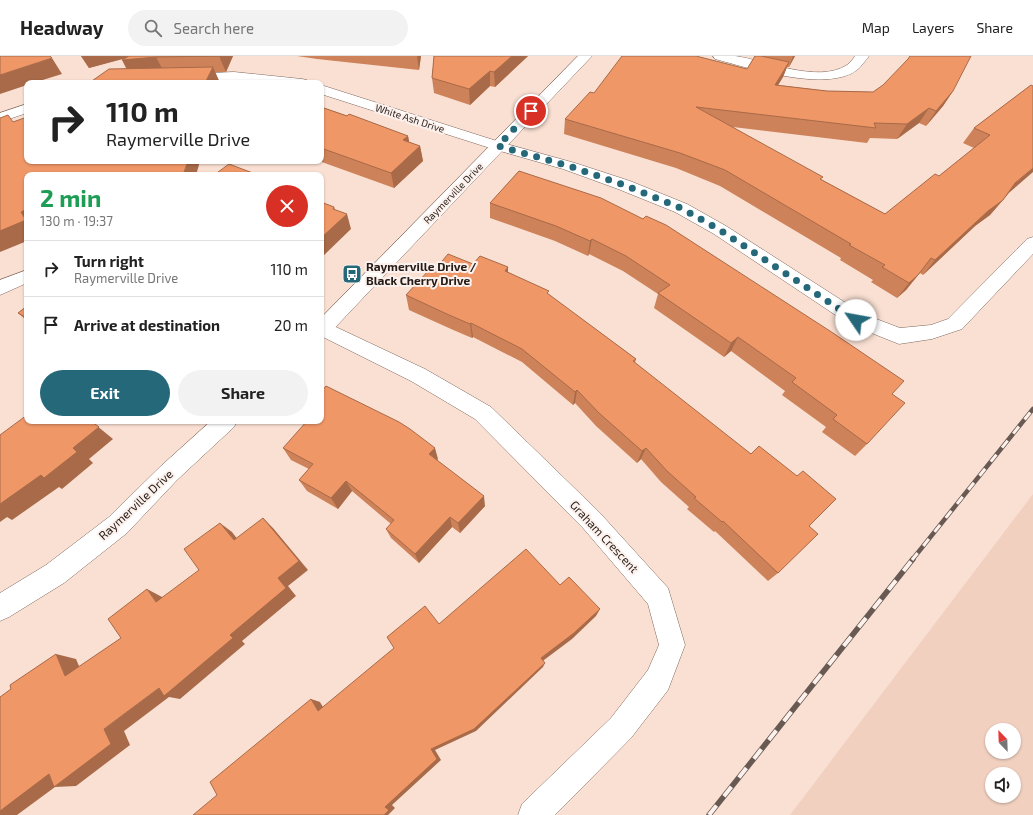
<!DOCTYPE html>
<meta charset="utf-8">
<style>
:root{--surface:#fff;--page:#f2f2f2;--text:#222;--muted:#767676;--line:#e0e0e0;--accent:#25687a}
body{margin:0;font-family:"Exo 2",sans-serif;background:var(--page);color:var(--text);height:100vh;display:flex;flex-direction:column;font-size:15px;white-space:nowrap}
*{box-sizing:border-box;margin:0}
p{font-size:13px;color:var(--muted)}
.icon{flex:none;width:22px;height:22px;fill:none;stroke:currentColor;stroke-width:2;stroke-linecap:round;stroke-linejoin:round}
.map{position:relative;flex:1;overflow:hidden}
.sheet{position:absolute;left:24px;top:116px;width:300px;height:252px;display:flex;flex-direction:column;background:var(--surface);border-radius:8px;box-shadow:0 1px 3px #0004}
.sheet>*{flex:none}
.banner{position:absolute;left:24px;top:24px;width:300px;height:84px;border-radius:8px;box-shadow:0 1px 3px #0004;background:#fff;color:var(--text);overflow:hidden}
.needle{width:26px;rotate:337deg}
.buttons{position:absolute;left:985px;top:667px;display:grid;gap:8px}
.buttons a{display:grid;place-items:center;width:36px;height:36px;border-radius:50%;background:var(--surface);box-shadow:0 1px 3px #0004;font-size:20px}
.pin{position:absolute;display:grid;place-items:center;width:34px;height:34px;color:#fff;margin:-17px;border:2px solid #fff;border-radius:50%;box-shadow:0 1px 4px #0007}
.me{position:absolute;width:44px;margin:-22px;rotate:303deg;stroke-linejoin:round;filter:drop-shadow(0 0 3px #0008)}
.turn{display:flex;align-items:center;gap:14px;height:84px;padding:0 16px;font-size:18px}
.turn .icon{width:52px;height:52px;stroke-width:2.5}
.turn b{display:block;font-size:28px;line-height:34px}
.round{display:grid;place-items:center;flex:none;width:42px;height:42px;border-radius:21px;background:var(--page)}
.summary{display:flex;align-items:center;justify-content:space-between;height:68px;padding:0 16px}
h1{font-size:24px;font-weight:700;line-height:30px;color:#1e9e55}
.cta{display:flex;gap:8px;margin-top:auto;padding:8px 16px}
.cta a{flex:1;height:46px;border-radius:24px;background:var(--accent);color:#fff;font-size:16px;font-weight:700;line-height:46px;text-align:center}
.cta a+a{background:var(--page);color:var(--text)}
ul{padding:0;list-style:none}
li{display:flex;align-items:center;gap:12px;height:56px;padding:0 16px;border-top:1px solid var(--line)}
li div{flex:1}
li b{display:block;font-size:15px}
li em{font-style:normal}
header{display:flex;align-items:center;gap:24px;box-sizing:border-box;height:56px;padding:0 20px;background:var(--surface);border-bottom:1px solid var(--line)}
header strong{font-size:19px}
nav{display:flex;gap:22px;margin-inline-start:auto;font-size:14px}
.search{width:280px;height:36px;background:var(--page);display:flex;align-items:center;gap:10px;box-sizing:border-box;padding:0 14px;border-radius:22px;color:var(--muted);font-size:15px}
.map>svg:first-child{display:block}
.built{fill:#f1d0c0;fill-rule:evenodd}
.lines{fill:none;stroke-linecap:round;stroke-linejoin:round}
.minor-casing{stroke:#7e675c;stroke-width:1}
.tertiary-casing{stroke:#7e675c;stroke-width:1}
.minor{fill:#fff;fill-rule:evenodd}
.tertiary{fill:#fff;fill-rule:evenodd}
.rail-far1-casing{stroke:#685a53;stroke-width:4.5}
.rail-casing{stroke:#685a53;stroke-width:5.5}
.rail-far1{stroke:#fcf1ec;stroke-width:3;stroke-dasharray:9;stroke-linecap:butt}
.rail{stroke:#fcf1ec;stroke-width:4;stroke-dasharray:12;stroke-linecap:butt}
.wall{fill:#ce8259}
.shaded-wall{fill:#a86a48}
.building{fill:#f09767;stroke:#a86a48}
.route{stroke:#25687a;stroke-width:7;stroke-dasharray:0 12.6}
.labels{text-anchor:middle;stroke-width:4;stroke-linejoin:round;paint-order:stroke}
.far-street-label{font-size:10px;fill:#251c18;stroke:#fcf1ec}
.poi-label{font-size:12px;font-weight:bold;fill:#251c18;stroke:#fcf1ec;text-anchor:start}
.street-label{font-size:12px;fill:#251c18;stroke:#fcf1ec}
</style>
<header>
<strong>Headway</strong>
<div class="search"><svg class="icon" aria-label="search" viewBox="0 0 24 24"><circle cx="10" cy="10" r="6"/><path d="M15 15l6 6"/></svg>Search here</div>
<nav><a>Map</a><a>Layers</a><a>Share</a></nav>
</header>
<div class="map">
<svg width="1033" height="759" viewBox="0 0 1033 759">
<rect width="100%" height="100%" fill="#fae0d3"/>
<path class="built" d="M1033,438V759H790ZM992,674H1014V696H992ZM992,718H1014V740H992Z"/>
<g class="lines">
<g class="minor-casing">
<g id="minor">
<path d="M713,0C720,0 728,0 735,0C765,4 818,28 847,9C850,7 853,3 855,0H869C865,5 861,11 857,14C827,37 749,12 715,3Z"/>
<polygon points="234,16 302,23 307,24 309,27 262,27 234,24 188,26 183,25 181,22 183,19 188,18"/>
<polygon points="321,29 503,87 575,107 630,125 687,148 726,170 863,258 900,272 931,269 948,263 1027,183 1033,181 1033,198 962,273 932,283 899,288 849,268 714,178 675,156 618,133 563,113 493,93 321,38"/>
<polygon points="27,48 27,57 0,66 0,57"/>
<polygon points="27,214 27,227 0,239 0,224"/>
<polygon points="321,264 425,313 491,351 599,456 668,532 685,589 668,634 631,682 555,759 518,759 522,748 611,662 648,614 659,589 648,548 583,472 475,363 411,325 321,280"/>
</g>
</g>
<g class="tertiary-casing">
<g id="tertiary">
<polygon points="578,0 592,0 328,279 321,281 321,262"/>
<polygon points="211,365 237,365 234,371 177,424 127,477 64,527 9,561 0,565 0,537 46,509 109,461 161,410"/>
</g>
</g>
<use href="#minor" class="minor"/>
<use href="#tertiary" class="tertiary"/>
<g class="rail-far1-casing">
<polyline id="rail-far1" points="912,504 1033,353"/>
</g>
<g class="rail-casing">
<polyline id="rail" points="709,759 913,503"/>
</g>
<use href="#rail-far1" class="rail-far1"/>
<use href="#rail" class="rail"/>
</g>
<g class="wall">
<polygon points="81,0 233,0 226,16 215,16 220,27 89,27 127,13 125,2 89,12"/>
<polygon points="297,0 421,0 419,14 317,3"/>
<polygon points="434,0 528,0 495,31 490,30 470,49 434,37 432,22"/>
<polygon points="755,0 795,0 789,11 787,11 783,21 778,29 827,35 873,36 953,35 943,50 926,70 919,67 897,83 870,82 867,87 733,71 822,124 885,158 939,120 974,92 963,87 974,72 1031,29 1008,138 990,159 975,170 923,219 920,217 906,234 897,242 871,226 873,224 840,204 841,202 720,130 676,112 564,78 565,63 594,37 747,13"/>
<polygon points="321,51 408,80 409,86 420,90 423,105 394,132 319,105 321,105"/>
<polygon points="519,115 892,338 867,388 855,400 822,376 826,371 782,339 785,335 731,295 724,301 654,252 658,238 623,215 589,198 588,200 555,185 490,162 490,147"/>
<polygon points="473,208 508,211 508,216 548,239 636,303 635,307 809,470 778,517 768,525 715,475 714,476 687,453 689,451 661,426 641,403 637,407 596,370 575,347 573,349 522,306 473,281 472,282 451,273 409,254 406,239 434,215"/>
<polygon points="27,250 27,265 18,257"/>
<polygon points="283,392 438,403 437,404 485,450 460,477 452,471 419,507 391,482 386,473 391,468 352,435 338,453 307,435 299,424 309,413 291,404"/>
</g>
<g class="shaded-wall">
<polygon points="81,0 134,0 89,12"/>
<polygon points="219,0 233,0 226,16"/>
<polygon points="417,0 421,0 419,14"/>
<polygon points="512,0 528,0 495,31 494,16"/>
<polygon points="793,0 795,0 789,11"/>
<polygon points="156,1 164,16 130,20 122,4"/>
<polygon points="52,2 62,18 33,27 27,27 27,29 0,38 0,19"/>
<polygon points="789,6 783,21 769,44 775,29"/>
<polygon points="213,11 220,27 205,27"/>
<polygon points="490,15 490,30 470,49 469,33"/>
<polygon points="953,35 943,50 926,70 936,55"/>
<polygon points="929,52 919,67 897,83 907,68"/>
<polygon points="408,80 411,95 403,84"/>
<polygon points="420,90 423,105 394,132 391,117"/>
<polygon points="188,105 198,105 199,109 196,119 183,119"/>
<polygon points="1033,112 1033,116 1002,143 1015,127"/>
<polygon points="1003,144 990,159 975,170 923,219 935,204 988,155"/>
<polygon points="334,151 339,165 347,158 351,173 321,202 321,182 333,153"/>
<polygon points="27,153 27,185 0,196 0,175 21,156"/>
<polygon points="592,183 589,198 588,200 590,185"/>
<polygon points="508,211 508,226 505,215"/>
<polygon points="918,219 906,234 897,242 909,227"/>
<polygon points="471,267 473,281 472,282 470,268"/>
<polygon points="738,281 731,295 724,301 731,287"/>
<polygon points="577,334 575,347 573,349 575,336"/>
<polygon points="91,365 113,383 89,403 93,407 62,433 59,431 12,464 7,461 0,466 0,448 73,392"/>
<polygon points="435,392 438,403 432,409 429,398"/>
<polygon points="646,392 641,403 637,407 642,395"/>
<polygon points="346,425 352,435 338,453 331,442"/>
<polygon points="484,440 485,450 460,477 458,467"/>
<polygon points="450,461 452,471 419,507 415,498"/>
<polygon points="263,462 273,472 308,514 288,530 296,540 242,585 245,588 180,643 169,641 124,675 130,689 76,730 55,731 17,759 0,759 0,755 104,673 230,579 278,522"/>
<polygon points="220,467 232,476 245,493 234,484"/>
<polygon points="147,533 162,541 171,553 156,546"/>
<polygon points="600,553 596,560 572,583 540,607 541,602"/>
<polygon points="56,598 76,603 85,624 65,620"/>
<polygon points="545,607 543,611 476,675 435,694 441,704 392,749 395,752 388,759 384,759 385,751 431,693"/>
<polygon points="311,643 320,646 327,658 318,655"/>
</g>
<g class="building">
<polygon points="0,0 50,0 52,2 0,19"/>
<polygon points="129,0 219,0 156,1 122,4"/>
<polygon points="434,0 512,0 494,16 490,15 469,33 432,22"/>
<polygon points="622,0 696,0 747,13 755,0 761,0 789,6 775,29 827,35 873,36 883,29 908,3 910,0 971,0 953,35 936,55 929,52 907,68 874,67 876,72 696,51 823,121 820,123 885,158 935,118 939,120 990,79 974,72 1031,29 1033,30 1033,112 1015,127 1003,144 988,155 935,204 931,202 918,219 909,227 882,211 885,209 849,189 851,188 725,114 680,97 565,63 590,36 594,37"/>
<polygon points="213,11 205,27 89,27 109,13"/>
<polygon points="321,51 347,60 349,58 408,80 403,84 420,90 391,117 321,92"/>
<polygon points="8,59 13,66 27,61 27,105 188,105 183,119 27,119 27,153 21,156 26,164 0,175 0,62"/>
<polygon points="229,108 258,119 214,119"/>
<polygon points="519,115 601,142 643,163 646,160 666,169 833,277 904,325 892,338 905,347 867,388 833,363 837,359 792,326 796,322 738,281 731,287 658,237 670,229 626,200 592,183 590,185 556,170 490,147"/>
<polygon points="321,146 334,151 333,153 347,158 321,182"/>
<polygon points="448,198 473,208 480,200 508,211 505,215 549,235 547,237 636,303 633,305 751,398 759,390 797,420 803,415 836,443 809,470 818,478 778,517 723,465 722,466 694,442 696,441 667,415 646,392 642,395 599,357 577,334 575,336 522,293 471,267 470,268 449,259 406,239 430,213 434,215"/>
<polygon points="27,250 27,262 18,257"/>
<polygon points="326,330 399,366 410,373 435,392 429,398 484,440 458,467 450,461 415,498 386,473 394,464 346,425 331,442 299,424 313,408 283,392 307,365 321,365 321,336"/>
<polygon points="27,359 27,365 91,365 99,371 73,392 77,396 44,422 41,419 0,448 0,379"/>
<polygon points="263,462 299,505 278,522 286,532 230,579 233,582 164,640 159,632 104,673 111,688 54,731 49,718 0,755 0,641 11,633 10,629 56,598 65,620 121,582 108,563 147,533 156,546 199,514 184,493 220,467 234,484"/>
<polygon points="526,493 560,529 569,521 600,553 574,577 541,602 545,607 474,673 431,693 437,703 385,751 389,754 384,759 193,759 217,739 210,726 311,643 318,655 394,592 387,581 425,550 439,568"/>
</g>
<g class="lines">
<polyline class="route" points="531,55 498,90 569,110 624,129 681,152 720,174 856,264"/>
</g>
<defs>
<g id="bus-square" transform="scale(1)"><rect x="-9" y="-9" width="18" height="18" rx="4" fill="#25687a" stroke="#fcf1ec"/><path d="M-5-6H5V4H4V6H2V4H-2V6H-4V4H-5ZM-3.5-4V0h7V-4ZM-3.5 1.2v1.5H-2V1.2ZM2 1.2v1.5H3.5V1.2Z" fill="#fff"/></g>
</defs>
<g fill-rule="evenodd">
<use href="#bus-square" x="352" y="218"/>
</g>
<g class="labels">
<g class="far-street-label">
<text transform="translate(410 62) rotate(18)" y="4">White Ash Drive</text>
<text transform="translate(453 137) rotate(-46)" y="4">Raymerville Drive</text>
</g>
<g class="poi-label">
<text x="366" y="215">Raymerville Drive /<tspan x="366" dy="14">Black Cherry Drive</tspan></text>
</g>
<g class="street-label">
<text transform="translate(136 449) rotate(-43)" y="4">Raymerville Drive</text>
<text transform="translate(604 481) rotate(47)" y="4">Graham Crescent</text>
</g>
</g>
</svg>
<div class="buttons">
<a><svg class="needle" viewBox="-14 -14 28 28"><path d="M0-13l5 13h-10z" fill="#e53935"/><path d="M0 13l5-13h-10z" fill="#767676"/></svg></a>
<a><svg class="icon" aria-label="sound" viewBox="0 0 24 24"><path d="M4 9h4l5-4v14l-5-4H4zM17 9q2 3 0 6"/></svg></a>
</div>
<div class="pin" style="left:531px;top:55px;background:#d93025"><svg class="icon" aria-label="arrive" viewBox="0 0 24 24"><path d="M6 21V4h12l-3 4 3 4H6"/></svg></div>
<svg class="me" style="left:856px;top:264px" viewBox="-20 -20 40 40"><circle r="19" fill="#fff"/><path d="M0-13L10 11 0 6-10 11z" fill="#25687a"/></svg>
<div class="banner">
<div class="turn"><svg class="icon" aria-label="right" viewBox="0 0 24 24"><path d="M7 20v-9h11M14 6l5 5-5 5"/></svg><div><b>110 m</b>Raymerville Drive</div></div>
</div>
<section class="sheet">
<div class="summary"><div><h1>2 min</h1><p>130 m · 19:37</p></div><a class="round" style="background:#d93025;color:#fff"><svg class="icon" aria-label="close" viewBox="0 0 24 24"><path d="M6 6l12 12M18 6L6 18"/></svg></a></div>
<ul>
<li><svg class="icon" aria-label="right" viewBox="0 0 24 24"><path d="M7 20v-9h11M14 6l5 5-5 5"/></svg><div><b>Turn right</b><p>Raymerville Drive</p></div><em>110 m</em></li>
<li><svg class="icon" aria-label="arrive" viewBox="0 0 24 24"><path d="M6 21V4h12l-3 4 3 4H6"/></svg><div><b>Arrive at destination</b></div><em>20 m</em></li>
</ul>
<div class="cta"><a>Exit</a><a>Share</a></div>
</section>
</div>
